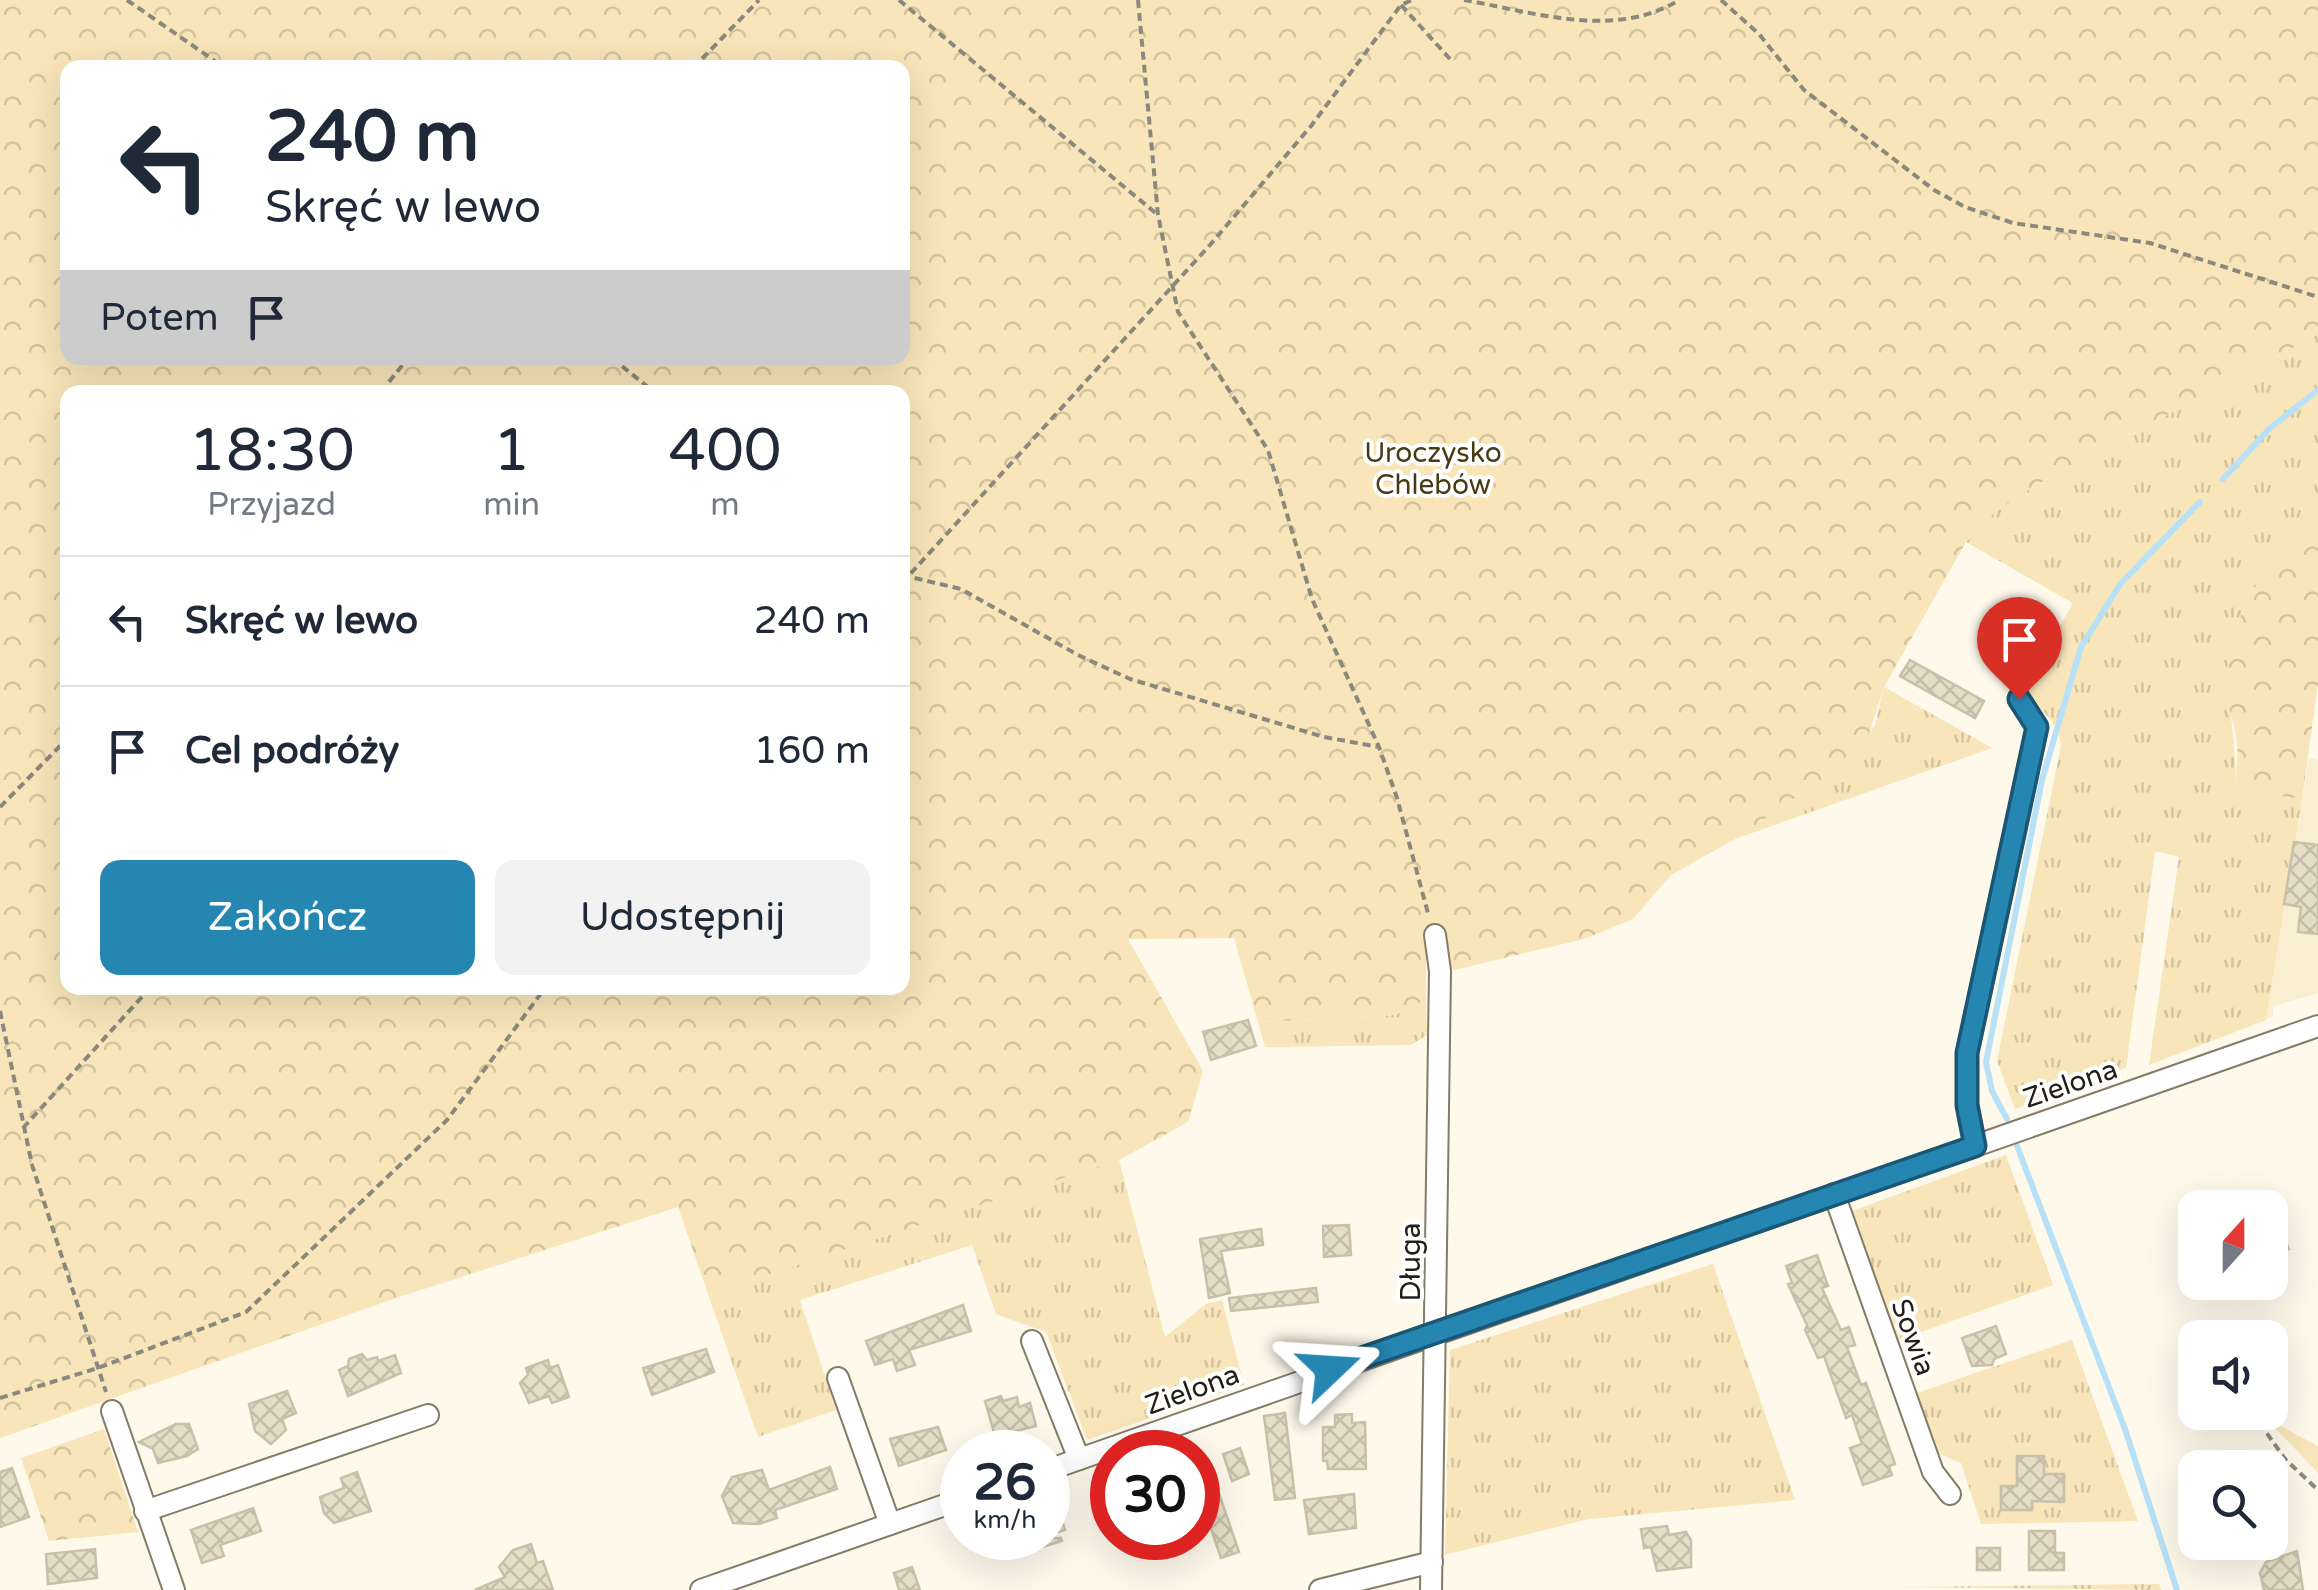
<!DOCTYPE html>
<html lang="pl">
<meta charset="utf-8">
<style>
:root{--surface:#fff;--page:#f2f2f3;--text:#1f2937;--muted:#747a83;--line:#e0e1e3;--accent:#2686b2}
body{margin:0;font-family:"Varela Round",sans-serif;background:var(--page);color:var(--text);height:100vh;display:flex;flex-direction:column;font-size:38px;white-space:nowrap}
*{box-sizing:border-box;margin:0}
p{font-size:32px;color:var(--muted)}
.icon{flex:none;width:55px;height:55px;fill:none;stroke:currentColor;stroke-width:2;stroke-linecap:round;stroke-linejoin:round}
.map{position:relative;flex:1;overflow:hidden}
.drawer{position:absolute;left:60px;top:385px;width:850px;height:610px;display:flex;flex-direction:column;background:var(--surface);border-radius:20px;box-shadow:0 10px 40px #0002}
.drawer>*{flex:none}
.hud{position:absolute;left:60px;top:60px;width:850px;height:305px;border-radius:20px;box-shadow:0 10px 40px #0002;background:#fff;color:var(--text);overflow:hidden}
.needle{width:65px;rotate:21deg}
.tools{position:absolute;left:2178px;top:1190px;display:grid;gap:20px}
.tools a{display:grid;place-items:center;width:110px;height:110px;border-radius:20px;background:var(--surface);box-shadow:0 10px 40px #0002;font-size:50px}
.speed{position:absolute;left:940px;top:1430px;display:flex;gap:20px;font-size:50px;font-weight:700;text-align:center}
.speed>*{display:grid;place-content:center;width:130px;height:130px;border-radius:50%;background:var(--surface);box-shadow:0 10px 40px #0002;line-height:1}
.speed small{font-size:25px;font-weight:400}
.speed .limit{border:15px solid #d22;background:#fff;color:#111}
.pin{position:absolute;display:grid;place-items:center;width:85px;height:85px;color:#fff;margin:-102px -42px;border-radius:50% 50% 50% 0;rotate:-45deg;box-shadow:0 0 10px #0007}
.pin .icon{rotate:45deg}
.me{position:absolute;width:110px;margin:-55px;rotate:70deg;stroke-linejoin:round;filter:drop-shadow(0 0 8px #0008)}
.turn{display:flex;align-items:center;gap:35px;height:210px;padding:0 40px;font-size:45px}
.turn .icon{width:130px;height:130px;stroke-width:2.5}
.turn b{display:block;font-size:70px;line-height:85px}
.then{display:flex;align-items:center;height:95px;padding:0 40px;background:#0003;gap:20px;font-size:38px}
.eta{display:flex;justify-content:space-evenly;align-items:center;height:170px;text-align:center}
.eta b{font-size:60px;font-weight:600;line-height:70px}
.button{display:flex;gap:20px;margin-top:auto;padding:20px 40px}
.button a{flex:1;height:115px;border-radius:20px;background:var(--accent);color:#fff;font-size:40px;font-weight:600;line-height:115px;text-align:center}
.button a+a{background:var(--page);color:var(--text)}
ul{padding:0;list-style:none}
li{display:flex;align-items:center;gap:30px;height:130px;padding:0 40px;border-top:2px solid var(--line)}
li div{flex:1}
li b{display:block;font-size:38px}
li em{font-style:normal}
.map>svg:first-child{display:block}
.built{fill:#faeed0}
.grass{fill:url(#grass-tufts)}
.forest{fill:url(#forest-crowns);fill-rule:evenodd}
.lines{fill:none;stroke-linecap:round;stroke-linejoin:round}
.stream{stroke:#b8e1f8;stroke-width:6}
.building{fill:url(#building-cross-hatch);stroke:#c9c0aa;stroke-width:2.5}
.minor-casing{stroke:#847c68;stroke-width:24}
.path{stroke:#8b887d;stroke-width:4;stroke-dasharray:8 5;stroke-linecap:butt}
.minor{stroke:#fff;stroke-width:20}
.route-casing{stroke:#195774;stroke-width:25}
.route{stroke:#2686b2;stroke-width:18}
.labels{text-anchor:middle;stroke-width:8;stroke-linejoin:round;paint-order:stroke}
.park-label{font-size:28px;fill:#483a14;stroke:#fff}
.street-label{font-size:28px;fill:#211e16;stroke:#fff}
</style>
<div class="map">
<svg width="2318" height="1590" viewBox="0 0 2318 1590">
<defs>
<pattern id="grass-tufts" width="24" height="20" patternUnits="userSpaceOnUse" patternTransform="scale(2.5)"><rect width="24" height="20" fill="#f8e5b9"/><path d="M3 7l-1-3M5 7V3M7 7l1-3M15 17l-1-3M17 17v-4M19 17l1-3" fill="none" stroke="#d4c49e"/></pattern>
<pattern id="forest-crowns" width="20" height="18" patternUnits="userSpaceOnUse" patternTransform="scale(2.5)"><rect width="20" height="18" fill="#f8e5b9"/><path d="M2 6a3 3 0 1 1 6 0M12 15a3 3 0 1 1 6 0" fill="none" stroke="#d4c49e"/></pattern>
<pattern id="building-cross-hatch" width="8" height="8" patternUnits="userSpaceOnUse" patternTransform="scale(2.5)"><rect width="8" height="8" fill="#e6ddc7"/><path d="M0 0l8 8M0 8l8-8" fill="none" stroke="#c5bdaa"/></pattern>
</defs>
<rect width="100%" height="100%" fill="#fef9eb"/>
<polygon class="built" points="2309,758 2318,760 2318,993 2273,1006 2273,1015 2266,1020"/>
<g class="grass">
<path d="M2318,334V528C2298,537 2288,554 2274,571C2204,655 2236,693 2236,790L2302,799L2266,1020L2149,1065L2179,857L2155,851L2126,1068L2015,1109L1997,1061L2061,746C2059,722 2040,707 2022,694L2073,603L1966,542L1995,512L2033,487Z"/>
<polygon points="1884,687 1992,748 1735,839 1843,765 1875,726"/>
<polygon points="1426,996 1427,1035 1411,1045 1265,1047 1258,1022 1394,1015"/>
<polygon points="2006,1155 2053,1285 1896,1341 1849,1212"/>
<polygon points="1119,1160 1165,1337 1206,1304 1222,1300 1244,1385 1087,1440 1046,1332 996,1314 972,1245 800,1300 836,1410 758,1437 708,1294"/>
<polygon points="1713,1264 1795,1500 1589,1519 1445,1555 1450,1350"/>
<polygon points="2072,1340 2138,1521 1981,1524 1961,1463 1935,1452 1914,1394"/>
<polygon points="2267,1419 2318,1446 2318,1473"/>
<polygon points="2159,1584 2161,1590 1900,1587"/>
</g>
<g class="forest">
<path d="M0,0H2318V334L2033,487L1995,512L1966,542L1884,687L1865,746L1843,765L1735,839L1671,875L1633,919L1584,939L1454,970L1426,937V996L1414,1008L1394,1015L1258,1022L1234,938L1128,939L1203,1071L1188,1122L1119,1160L708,1294L678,1207L396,1298L0,1438ZM68,68H902V358H68ZM68,392H902V988H68Z"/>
<path d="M2318,528V684L2302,799L2236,790C2236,773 2239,753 2236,736C2234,720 2226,705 2226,690C2225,628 2261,554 2318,528Z"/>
<polygon points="104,1429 138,1532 49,1541 21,1458"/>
</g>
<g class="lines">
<g class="stream">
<polyline points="2223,479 2270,428 2318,390"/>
<polyline points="2007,1119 1992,1091 1986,1062 2042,780 2081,647 2121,583 2200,502"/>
<polyline points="2017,1146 2125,1429 2177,1590"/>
</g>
</g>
<g class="building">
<polygon points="1910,660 1984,701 1975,718 1900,676"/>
<polygon points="2294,842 2318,845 2318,934 2298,932 2301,907 2284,904"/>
<polygon points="1248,1020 1256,1046 1211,1060 1203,1032"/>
<polygon points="2271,1203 2289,1249 2270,1256 2270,1203"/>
<polygon points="1349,1225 1351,1255 1324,1257 1323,1226"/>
<polygon points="1261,1229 1263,1245 1221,1251 1230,1293 1209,1298 1200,1239"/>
<polygon points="1817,1255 1828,1286 1822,1288 1841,1330 1849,1327 1855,1345 1847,1347 1861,1385 1866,1383 1895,1464 1889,1466 1892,1475 1863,1485 1850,1448 1862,1444 1852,1415 1846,1418 1824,1356 1818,1358 1805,1330 1807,1325 1788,1284 1792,1283 1786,1266"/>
<polygon points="1316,1288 1318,1302 1231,1311 1229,1298"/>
<polygon points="963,1305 971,1331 909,1350 915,1365 897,1371 893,1359 875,1365 866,1341"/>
<polygon points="1996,1326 2006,1354 1994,1359 1992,1365 1972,1366 1962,1338"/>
<polygon points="706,1349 714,1372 652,1395 643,1368"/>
<polygon points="362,1354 367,1360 377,1357 378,1361 395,1355 401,1373 348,1396 339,1370 348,1366 349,1359"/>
<polygon points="548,1360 550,1368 558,1365 569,1397 552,1403 549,1396 529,1403 520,1383 528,1375 526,1368"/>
<polygon points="287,1391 296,1413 282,1419 286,1430 271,1444 255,1431 249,1404"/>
<polygon points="1001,1396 1003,1401 1017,1397 1019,1407 1030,1403 1036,1426 995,1436 985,1401"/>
<polygon points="1285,1413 1295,1498 1275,1500 1264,1416"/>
<polygon points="1352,1414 1352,1423 1365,1422 1366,1469 1328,1469 1327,1461 1323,1461 1323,1427 1335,1427 1335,1415"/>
<polygon points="176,1424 189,1424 198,1449 187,1456 158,1463 153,1449 139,1442"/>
<polygon points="938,1427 946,1450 899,1466 890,1439"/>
<polygon points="1240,1448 1249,1474 1232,1481 1223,1454"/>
<polygon points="2017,1456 2044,1456 2044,1474 2064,1474 2064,1502 2032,1501 2032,1510 2001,1510 2001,1486 2017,1486"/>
<polygon points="830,1467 837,1489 775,1510 777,1518 759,1524 733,1523 722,1496 732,1477 740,1475 762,1470 769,1490"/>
<polygon points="12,1468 29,1517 0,1527 0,1472"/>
<polygon points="357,1472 371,1511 334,1523 324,1513 320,1497 344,1488 341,1478"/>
<polygon points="1212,1473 1239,1552 1221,1558 1198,1491 1198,1478"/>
<polygon points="1048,1485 1051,1485 1065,1530 1048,1535"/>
<polygon points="1354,1494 1356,1528 1309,1534 1304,1500"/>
<polygon points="253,1508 261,1531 220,1545 224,1556 202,1563 191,1530"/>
<polygon points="1667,1526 1669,1535 1686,1532 1691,1540 1691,1567 1657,1571 1651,1547 1644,1548 1641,1529"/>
<polygon points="2029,1531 2055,1531 2055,1553 2064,1553 2064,1570 2029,1570"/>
<polygon points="1015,1538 1061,1538 1062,1541 1020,1554"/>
<polygon points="531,1544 537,1563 543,1561 553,1590 475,1590 505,1577 499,1567 513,1550"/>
<rect x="1977" y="1548" width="23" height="22"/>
<polygon points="95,1549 97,1578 48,1584 46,1554"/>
<polygon points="2297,1551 2303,1590 2264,1590 2260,1573 2266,1562"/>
<polygon points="912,1567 920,1590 899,1590 894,1573"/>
</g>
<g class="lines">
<g class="minor-casing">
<g id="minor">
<polyline points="1975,1146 1967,1105 1967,1053 2037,727 2019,699"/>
<polyline points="1834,1194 1933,1472 1950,1494"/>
<polyline points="1032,1341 1079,1459"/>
<polyline points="838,1378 890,1524"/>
<polyline points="112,1411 174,1590"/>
<polyline points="1048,1470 2318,1026"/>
<polyline points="145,1511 428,1415"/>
<polyline points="701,1590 962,1499"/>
<polyline points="1320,1590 1432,1562"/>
<polyline points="1431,1590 1440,971 1435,935"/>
</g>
</g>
<g class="path">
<polyline points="127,0 225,68"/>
<polyline points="899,0 1158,215"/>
<polyline points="1138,0 1158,215 1178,312 1268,450 1312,599 1379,747 1397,798 1429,917"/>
<path d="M1464,0C1533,12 1615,40 1679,0"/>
<polyline points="1721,0 1759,34 1804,90 1934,190 1965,207 2013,223 2150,243 2318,297"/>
<polyline points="1401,5 1450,59"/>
<polyline points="693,68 759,0"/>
<polyline points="612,358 654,392"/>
<polyline points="381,392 408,358"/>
<polyline points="902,575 961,589 1078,655 1130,679 1324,737 1379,747"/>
<polyline points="902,583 1210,245 1311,126 1401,5 1412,0"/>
<polyline points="0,807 68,738"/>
<polyline points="0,1011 32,1165 106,1392"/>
<polyline points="23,1128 150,988"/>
<polyline points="0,1398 98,1368 246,1312 447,1120 545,988"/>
<polyline points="2252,1412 2285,1459 2318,1490"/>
</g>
<use href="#minor" class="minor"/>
</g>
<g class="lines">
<g class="route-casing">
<polyline id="route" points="1330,1369 1975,1146 1967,1105 1967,1053 2037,727 2019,699"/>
</g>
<use href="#route" class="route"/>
</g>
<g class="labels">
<g class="park-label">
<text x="1433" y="462">Uroczysko<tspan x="1433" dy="32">Chlebów</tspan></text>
</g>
<g class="street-label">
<text transform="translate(2070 1083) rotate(-19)" y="10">Zielona</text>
<text transform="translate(1410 1262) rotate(-90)" y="10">Długa</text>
<text transform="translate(1914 1337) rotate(70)" y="10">Sowia</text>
<text transform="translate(1192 1389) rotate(-20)" y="10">Zielona</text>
</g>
</g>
</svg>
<div class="tools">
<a><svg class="needle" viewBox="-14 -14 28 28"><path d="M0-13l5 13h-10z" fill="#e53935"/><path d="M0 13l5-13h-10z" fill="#747a83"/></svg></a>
<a><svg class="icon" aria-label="sound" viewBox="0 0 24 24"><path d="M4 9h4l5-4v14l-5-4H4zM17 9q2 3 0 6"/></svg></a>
<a><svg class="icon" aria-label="search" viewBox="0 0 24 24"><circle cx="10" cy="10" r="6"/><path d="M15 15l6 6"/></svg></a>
</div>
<div class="speed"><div>26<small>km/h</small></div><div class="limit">30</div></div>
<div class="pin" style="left:2019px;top:699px;background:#d93025"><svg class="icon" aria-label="arrive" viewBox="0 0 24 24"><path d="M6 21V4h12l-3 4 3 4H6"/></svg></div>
<svg class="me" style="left:1330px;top:1369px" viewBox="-20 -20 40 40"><path d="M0-17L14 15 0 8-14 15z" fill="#2686b2" stroke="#fff" stroke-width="4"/></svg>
<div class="hud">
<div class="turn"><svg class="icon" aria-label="left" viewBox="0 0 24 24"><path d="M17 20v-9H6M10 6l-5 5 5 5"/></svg><div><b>240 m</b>Skręć w lewo</div></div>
<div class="then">Potem<svg class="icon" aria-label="arrive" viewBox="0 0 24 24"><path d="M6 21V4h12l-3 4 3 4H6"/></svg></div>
</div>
<section class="drawer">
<div class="eta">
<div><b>18:30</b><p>Przyjazd</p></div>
<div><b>1</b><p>min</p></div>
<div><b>400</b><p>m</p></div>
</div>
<ul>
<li><svg class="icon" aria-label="left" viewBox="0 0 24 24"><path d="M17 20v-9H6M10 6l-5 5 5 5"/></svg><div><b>Skręć w lewo</b></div><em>240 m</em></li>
<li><svg class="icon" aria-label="arrive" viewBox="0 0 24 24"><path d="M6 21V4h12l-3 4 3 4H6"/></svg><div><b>Cel podróży</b></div><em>160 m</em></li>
</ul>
<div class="button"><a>Zakończ</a><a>Udostępnij</a></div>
</section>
</div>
